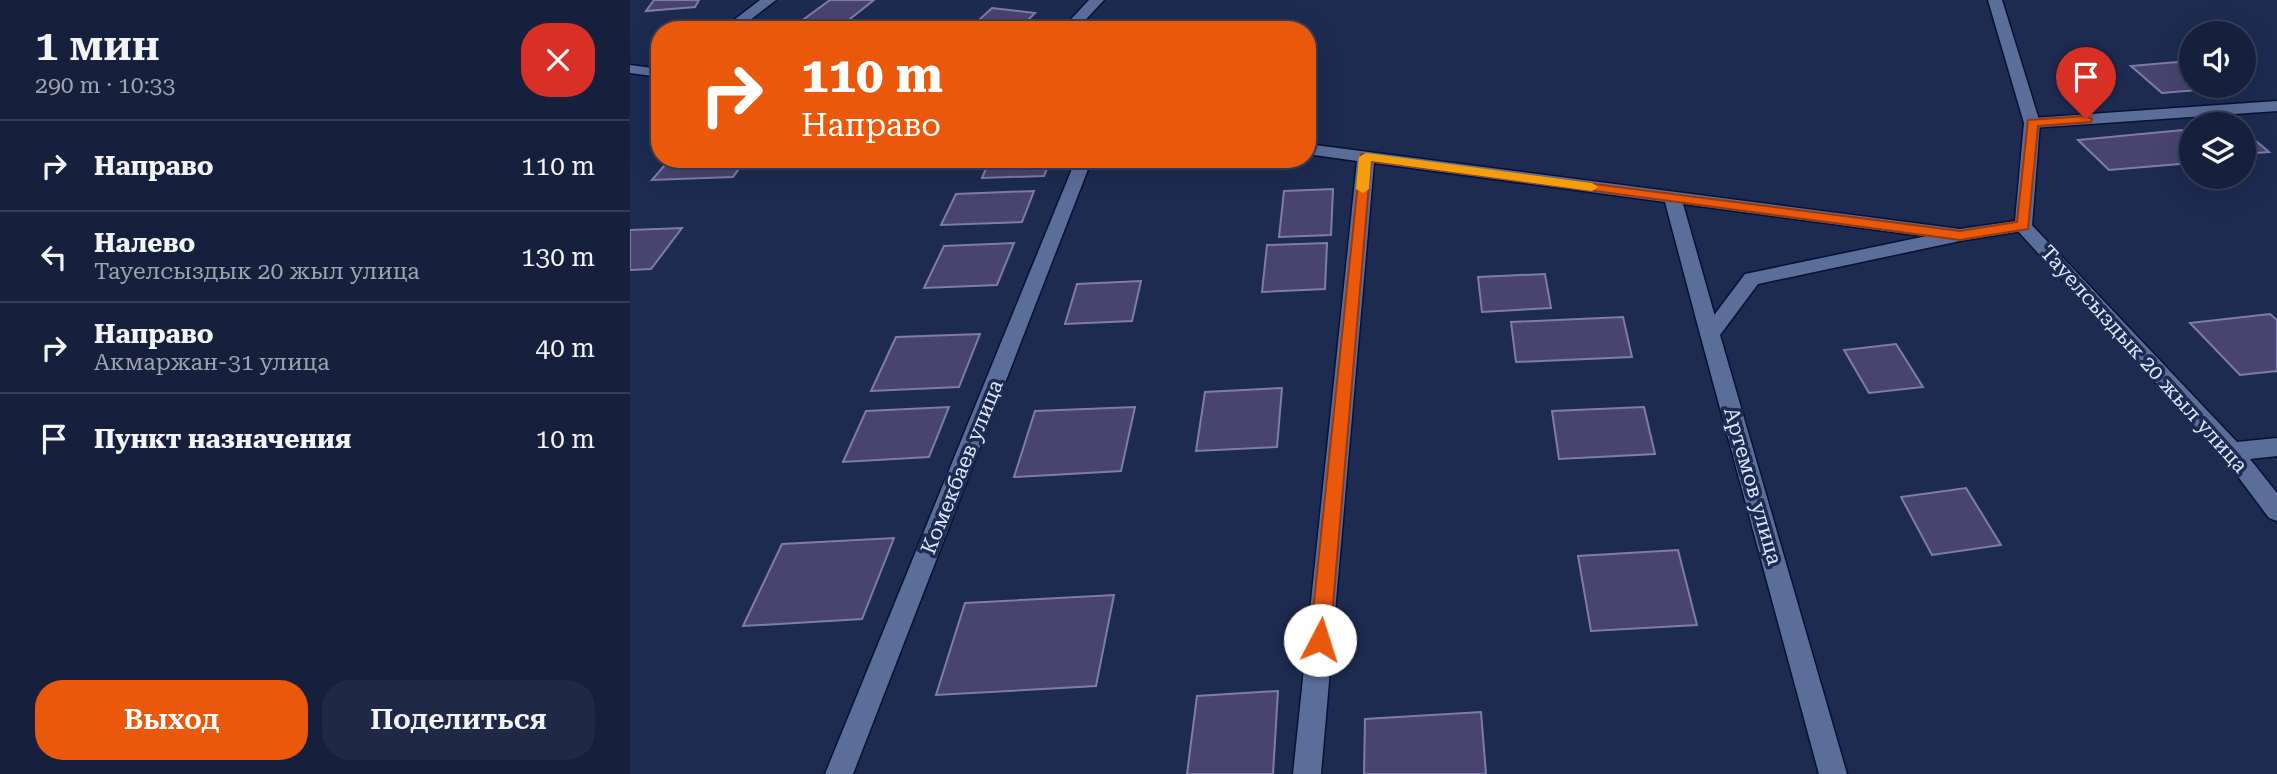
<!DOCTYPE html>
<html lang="ru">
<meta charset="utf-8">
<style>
:root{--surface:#16203d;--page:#1f2844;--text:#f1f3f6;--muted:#9ea3b0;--line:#353e57;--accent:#ea580c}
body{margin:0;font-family:"Roboto Serif",serif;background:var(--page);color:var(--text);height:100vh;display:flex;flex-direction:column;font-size:26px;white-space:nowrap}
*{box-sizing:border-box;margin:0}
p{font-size:23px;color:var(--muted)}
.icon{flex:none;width:38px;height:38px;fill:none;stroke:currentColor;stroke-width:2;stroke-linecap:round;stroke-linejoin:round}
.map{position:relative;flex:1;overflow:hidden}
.drawer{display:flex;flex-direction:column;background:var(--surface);width:630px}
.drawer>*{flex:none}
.banner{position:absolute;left:21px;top:21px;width:665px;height:147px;border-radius:28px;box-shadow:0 7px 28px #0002,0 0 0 2px var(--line);background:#ea580c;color:#fff;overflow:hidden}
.controls{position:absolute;left:1549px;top:21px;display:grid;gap:14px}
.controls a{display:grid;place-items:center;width:77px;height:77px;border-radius:50%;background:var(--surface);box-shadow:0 7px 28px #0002,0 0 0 2px var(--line);font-size:35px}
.pin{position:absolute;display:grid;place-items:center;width:60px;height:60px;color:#fff;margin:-72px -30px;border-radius:50% 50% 50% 0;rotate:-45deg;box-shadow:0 0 7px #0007}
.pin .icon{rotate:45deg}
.me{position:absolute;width:77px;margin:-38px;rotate:5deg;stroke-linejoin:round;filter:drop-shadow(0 0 5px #0008)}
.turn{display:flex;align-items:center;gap:24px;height:147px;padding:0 35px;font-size:32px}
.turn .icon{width:91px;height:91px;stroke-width:2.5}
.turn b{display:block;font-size:49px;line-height:60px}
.round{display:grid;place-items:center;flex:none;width:74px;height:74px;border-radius:28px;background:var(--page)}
.overview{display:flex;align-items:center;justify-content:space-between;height:119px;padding:0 35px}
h1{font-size:42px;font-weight:600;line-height:52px}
.button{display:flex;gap:14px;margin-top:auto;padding:14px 35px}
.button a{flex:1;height:80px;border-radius:28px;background:var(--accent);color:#fff;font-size:28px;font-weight:600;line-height:80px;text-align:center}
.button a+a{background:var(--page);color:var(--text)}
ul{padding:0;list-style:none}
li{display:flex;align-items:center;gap:21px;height:91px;padding:0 35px;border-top:2px solid var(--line)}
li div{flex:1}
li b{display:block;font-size:26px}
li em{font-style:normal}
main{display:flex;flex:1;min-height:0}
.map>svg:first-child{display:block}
.building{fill:#48446f;stroke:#7f7cac;stroke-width:2}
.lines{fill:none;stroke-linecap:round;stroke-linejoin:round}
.street-casing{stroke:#071136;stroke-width:3}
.secondary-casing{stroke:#071136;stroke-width:3}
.street{fill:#5b6d99;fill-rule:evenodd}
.secondary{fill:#5b6d99;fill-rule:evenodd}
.route{fill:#ea580c;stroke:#983908;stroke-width:2}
.slow{fill:#f59e0b}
.labels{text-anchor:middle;stroke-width:7;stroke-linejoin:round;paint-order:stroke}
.street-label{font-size:21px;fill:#dde6fa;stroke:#1d2b51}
</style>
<main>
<section class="drawer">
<div class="overview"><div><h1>1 мин</h1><p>290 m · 10:33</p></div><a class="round" style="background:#d93025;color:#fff"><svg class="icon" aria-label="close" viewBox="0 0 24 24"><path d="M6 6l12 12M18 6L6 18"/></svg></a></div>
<ul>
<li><svg class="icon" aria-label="right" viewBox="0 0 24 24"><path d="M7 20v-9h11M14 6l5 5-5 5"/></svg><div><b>Направо</b></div><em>110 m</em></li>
<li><svg class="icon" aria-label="left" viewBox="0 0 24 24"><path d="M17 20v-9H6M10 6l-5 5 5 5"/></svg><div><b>Налево</b><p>Тауелсыздык 20 жыл улица</p></div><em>130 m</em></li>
<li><svg class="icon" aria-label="right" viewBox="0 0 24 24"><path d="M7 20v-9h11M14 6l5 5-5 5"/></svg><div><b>Направо</b><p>Акмаржан-31 улица</p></div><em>40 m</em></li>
<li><svg class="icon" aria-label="arrive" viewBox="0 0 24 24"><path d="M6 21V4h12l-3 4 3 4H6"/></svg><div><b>Пункт назначения</b></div><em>10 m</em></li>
</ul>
<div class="button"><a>Выход</a><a>Поделиться</a></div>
</section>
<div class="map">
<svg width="1647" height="774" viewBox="0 0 1647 774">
<rect width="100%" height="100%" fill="#1d2b51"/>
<g class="building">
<polygon points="24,0 69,0 65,7 16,11"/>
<polygon points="200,0 244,0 206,30 159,30"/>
<polygon points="362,8 405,13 388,30 338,30"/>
<polygon points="1547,62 1561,74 1561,86 1576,86 1580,89 1532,93 1501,66"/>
<polygon points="1553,130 1561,138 1561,163 1479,170 1448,140"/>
<polygon points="1614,131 1639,152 1614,154"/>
<polygon points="40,159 116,159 103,177 22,180"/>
<polygon points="360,159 421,159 414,176 352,178"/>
<polygon points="703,189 701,235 649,237 654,191"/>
<polygon points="404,191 392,222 311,225 326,194"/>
<polygon points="52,228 21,269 0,270 0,230"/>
<polygon points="384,243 367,285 294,288 314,246"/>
<polygon points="697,243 695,289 632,292 637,245"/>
<polygon points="915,274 921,308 852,312 848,277"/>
<polygon points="511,281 502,321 435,324 447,284"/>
<polygon points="1640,314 1647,320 1647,371 1610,375 1560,323"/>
<polygon points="993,317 1002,357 886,362 881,322"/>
<polygon points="350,334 329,387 241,391 266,337"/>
<polygon points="1266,344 1293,387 1239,393 1214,350"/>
<polygon points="652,388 647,447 566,451 575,392"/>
<polygon points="319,407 299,457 213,462 236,411"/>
<polygon points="505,407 491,471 384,477 405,411"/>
<polygon points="1014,407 1025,454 929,459 922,411"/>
<polygon points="1336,488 1371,545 1302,555 1271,497"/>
<polygon points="264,538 232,619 113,626 152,544"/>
<polygon points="1048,550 1067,625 961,631 948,556"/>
<polygon points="484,595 466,686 306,695 335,603"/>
<polygon points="648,691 643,774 557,774 567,696"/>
<polygon points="851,712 856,774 734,774 735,719"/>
</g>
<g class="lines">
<g class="street-casing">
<g id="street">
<polygon points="130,0 146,0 107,30 91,30"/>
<polygon points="459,0 474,0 446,30 431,30"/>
<polygon points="0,65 30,69 30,77 0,73"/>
<polygon points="1647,101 1647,111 1402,128 1394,123 1402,118"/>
<polygon points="677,144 1330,229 1339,235 1330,241 1053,204 1090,334 1087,339 1080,341 1073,339 1070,334 1035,202 744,163 691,774 663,774 727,161 677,154"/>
<polygon points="446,159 462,159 223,774 195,774"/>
<polygon points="1393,220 1399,222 1607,442 1647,438 1647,456 1620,459 1647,493 1647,521 1639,518 1594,458 1387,230 1384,226 1387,222"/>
</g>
</g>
<g class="secondary-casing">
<polygon id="secondary" points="1358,0 1372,0 1410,123 1402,226 1399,230 1330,241 1128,284 1090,335 1217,774 1189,774 1070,334 1115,274 1330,229 1385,221 1394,123"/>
</g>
<use href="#street" class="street"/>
<use href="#secondary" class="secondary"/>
</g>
<polygon class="route" points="1456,116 1462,119 1461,122 1408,126 1398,229 1330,240 741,161 700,640 697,646 690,649 683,646 680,640 731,154 1330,231 1387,222 1398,120"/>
<polygon class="slow" points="736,153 962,183 968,187 962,191 741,161 739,189 733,193 726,189 729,157"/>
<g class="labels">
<g class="street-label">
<text transform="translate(1514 359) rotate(48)" y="7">Тауелсыздык 20 жыл улица</text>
<text transform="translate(332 467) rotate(-68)" y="7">Комекбаев улица</text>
<text transform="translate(1123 486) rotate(74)" y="7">Артемов улица</text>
</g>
</g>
</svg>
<div class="controls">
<a><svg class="icon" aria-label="sound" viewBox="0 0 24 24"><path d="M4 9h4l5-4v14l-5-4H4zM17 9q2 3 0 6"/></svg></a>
<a><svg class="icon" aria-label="layers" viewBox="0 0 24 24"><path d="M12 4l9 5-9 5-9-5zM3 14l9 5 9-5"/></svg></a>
</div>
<div class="pin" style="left:1456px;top:119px;background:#d93025"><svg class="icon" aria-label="arrive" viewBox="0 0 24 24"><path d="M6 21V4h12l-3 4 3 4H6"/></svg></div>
<svg class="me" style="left:690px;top:640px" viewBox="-20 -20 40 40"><circle r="19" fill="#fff"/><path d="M0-13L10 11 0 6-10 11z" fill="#ea580c"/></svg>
<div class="banner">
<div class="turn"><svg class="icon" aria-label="right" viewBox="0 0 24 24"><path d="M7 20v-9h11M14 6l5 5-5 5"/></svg><div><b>110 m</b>Направо</div></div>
</div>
</div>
</main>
